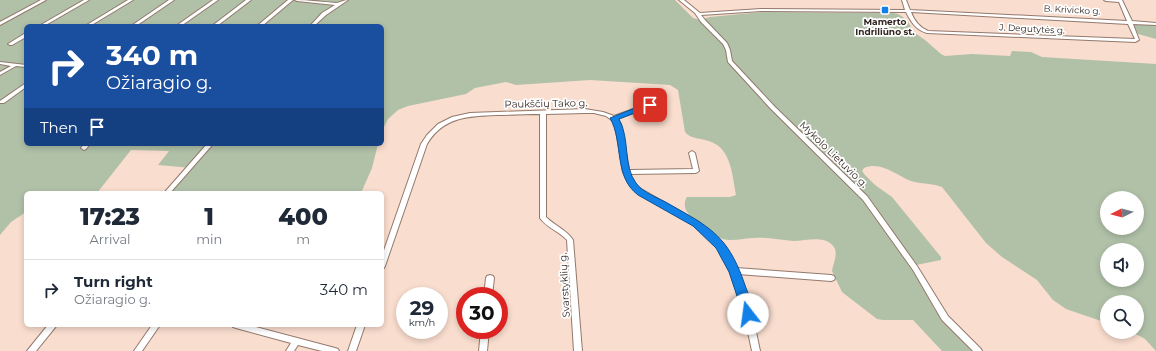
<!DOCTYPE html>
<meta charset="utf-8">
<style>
:root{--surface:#fff;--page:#f6f6f7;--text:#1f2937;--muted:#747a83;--line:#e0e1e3}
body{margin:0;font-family:Montserrat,sans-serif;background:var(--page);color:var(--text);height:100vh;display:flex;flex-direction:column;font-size:15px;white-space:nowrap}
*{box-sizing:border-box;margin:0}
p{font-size:13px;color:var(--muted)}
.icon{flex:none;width:22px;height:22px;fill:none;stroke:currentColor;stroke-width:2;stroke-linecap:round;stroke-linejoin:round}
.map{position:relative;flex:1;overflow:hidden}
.details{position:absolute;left:24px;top:191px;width:360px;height:136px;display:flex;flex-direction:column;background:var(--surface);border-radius:6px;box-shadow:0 2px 6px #0003}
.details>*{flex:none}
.top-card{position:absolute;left:24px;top:24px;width:360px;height:122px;border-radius:6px;box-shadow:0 2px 6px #0003;background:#1a4fa0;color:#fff;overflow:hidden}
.needle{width:26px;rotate:264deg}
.tools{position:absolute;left:1100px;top:191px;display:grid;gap:8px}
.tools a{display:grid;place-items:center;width:44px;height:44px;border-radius:50%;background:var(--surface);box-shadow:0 2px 6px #0003;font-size:20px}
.speed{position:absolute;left:396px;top:287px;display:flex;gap:8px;font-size:20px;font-weight:700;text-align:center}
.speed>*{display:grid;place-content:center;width:52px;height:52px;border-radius:50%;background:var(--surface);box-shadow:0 2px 6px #0003;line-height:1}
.speed small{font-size:10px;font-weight:400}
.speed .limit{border:6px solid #d22;background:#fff;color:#111}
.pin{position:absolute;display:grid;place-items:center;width:34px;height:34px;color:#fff;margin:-17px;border-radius:8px;box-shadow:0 2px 6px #0006}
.me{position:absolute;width:44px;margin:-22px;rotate:345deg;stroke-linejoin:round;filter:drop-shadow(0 0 3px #0008)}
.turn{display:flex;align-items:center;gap:14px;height:84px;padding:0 16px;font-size:18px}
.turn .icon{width:52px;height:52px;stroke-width:2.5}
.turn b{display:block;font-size:28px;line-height:34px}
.then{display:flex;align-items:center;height:38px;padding:0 16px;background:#0003;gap:8px;font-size:15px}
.eta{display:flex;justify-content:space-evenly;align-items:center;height:68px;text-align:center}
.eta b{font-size:24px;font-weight:800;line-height:28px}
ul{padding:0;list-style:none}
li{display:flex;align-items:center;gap:12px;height:60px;padding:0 16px;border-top:1px solid var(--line)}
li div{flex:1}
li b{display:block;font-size:15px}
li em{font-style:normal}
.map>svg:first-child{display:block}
.green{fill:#b1c1a8;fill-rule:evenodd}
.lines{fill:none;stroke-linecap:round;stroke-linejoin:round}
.minor-casing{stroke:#93796c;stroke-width:2}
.minor{fill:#fff;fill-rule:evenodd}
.route{fill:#1180e7;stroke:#0b5396}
.poi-dot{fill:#1180e7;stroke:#fff;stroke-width:1.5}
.labels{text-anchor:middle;stroke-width:3.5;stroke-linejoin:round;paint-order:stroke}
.far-street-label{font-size:9px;fill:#312621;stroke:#fff}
.far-poi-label{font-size:9px;font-weight:bold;fill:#312621;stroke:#fff}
.street-label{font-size:10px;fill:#312621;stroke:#fff}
</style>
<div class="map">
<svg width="1156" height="351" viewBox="0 0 1156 351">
<rect width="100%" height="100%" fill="#f9ddce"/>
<g class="green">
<path d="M0,0H675L693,18L700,20L710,17L762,12L894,13L898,14L906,19L915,33L925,40L941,54L945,56L972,54L1010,56L1012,51L1031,52L1042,57L1156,64V351L1145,339L1132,332H1137V302H1107V323L1066,309L1053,300L1037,280L1002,257L986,243L942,187C932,183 921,184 911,181C895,175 882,161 864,168L862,171L865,175L875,185L892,197L941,257V260L911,266L935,310L975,351H942L913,320H883L877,319L842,292L832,271C833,262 841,251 830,243C821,236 805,241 794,241C781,240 767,237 754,238C745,238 732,242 723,239C713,236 702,225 693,218C686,213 682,205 687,197H730L736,195C732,173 731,145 705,140C697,138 690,138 685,132L678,90L670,85L590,80L516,85L506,82L475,88L466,94L408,106L398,110L388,119L382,131V26H26V144H378L372,168L361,193H170L192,168L158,165L169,151L131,150L97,193H26V212L11,222L0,235ZM1107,198H1137V228H1107ZM1107,250H1137V280H1107Z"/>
<polygon points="1138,23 1156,24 1156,39 1138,34 1134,26"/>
</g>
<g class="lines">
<g class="minor-casing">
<g id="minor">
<polygon points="41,0 46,0 0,25 0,22"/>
<polygon points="84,0 89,0 44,26 39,26"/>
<polygon points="128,0 133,0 90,26 85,26"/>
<polygon points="169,0 174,0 136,26 131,26"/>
<polygon points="213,0 218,0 181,26 176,26"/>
<polygon points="246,0 251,0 217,26 212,26"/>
<polygon points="288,0 293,0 262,26 257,26"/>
<path d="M295,0C309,0 322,2 336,3C340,3 343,0 348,0L326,15L314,26H310L322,13L335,5L297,1Z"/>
<path d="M679,0H684L700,13L761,9L905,10L902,0H906L910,10L1127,21L1119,2L1106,1L1104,0H1122L1132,21L1156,23V25L1133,24L1139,40L1135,42L927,33C916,30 911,22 906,12L761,11L701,15L705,20L727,43L730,50L732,61L775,107L867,196L917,266L948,316L981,349L982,351H973L942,320L913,270L863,200L771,109L728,62L726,50L723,44L701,22L695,13ZM911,12L1128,24L1135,39L928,31C919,27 914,20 911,12Z"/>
<polygon points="24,34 26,34 26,37 12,45 10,45 8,44"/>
<polygon points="0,62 26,65 26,67 16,66 0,75 0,72 11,66 0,64"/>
<polygon points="26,83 26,87 4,103 0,103 0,101"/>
<path d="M650,103L652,104L653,105L652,106L617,119L621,124L629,170L693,169L689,153L692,151L695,153L699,171L696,173L630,174L636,186L699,222L722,243L731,258L736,268L831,275L834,276L835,278L834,280L831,281L738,274L750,303L760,351H752L742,303L725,259L718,247L695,226L632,188L623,172L615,124L613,121L606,116L594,113H585L546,114V217C555,226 567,230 573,240L582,351H574L567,240C559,231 547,228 540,218V114C526,114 511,115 497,115C468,116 443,117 427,144L385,266L384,268L382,269V256L421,144L427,135L438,124L452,117L470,113L585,109L603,112L614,116Z"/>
<polygon points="84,144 90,144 86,149 84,150 81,148"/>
<polygon points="207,144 213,144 170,193 164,193"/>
<polygon points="490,275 493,276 494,278 492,296 484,296 486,278 487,276"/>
<polygon points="48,325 57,325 36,351 27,351"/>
<polygon points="152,325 160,325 142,351 134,351"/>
<polygon points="232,325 248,325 335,348 338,349 339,351 322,351 298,345 294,351 286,351 291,343 236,328 233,327"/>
<polygon points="357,325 365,325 356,351 348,351"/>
<polygon points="481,330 489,330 487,351 479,351"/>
</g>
</g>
<use href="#minor" class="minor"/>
</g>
<path class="route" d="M650,102L654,105L653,106L619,119C630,138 623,166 636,183C643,193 659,198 669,204C688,215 709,225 723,242C734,255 741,273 746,288C749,296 756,309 752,317L748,318L744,317L729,272L716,248L693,226L638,195C613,176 624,143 610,118Z"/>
<rect class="poi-dot" x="881" y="6" width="8" height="8" rx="2"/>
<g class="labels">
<g class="far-street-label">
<text transform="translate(1072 10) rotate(3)" y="3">B. Krivicko g.</text>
<text transform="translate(1032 29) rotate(3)" y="3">J. Degutytės g.</text>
</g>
<g class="far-poi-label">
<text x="885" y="25">Mamerto<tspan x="885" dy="10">Indriliūno st.</tspan></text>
</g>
<g class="street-label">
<text transform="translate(546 103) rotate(-1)" y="4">Paukščių Tako g.</text>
<text transform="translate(834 154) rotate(44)" y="4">Mykolo Lietuvio g.</text>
<text transform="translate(564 285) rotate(-93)" y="4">Svarstyklių g.</text>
</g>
</g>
</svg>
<div class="tools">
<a><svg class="needle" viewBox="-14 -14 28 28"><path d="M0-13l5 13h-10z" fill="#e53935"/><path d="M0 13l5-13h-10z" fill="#747a83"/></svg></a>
<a><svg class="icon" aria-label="sound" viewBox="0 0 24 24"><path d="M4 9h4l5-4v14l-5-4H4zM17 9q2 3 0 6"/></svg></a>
<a><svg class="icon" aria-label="search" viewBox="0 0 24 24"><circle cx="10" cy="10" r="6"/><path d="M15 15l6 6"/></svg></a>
</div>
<div class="speed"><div>29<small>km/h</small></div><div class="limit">30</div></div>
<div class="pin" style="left:650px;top:105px;background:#d93025"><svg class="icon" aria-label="arrive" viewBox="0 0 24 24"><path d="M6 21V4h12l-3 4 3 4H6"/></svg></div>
<svg class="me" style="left:748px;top:314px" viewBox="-20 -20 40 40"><circle r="19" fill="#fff"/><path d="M0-13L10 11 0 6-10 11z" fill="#1180e7"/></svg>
<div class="top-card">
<div class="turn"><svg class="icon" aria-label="right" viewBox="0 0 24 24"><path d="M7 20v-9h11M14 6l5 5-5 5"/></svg><div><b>340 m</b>Ožiaragio g.</div></div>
<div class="then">Then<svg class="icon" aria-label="arrive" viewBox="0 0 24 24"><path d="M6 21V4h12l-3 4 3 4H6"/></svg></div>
</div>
<section class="details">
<div class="eta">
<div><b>17:23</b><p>Arrival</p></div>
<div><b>1</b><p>min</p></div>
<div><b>400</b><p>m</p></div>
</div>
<ul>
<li><svg class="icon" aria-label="right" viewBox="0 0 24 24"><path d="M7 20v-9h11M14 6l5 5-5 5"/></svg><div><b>Turn right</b><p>Ožiaragio g.</p></div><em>340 m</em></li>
</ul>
</section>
</div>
